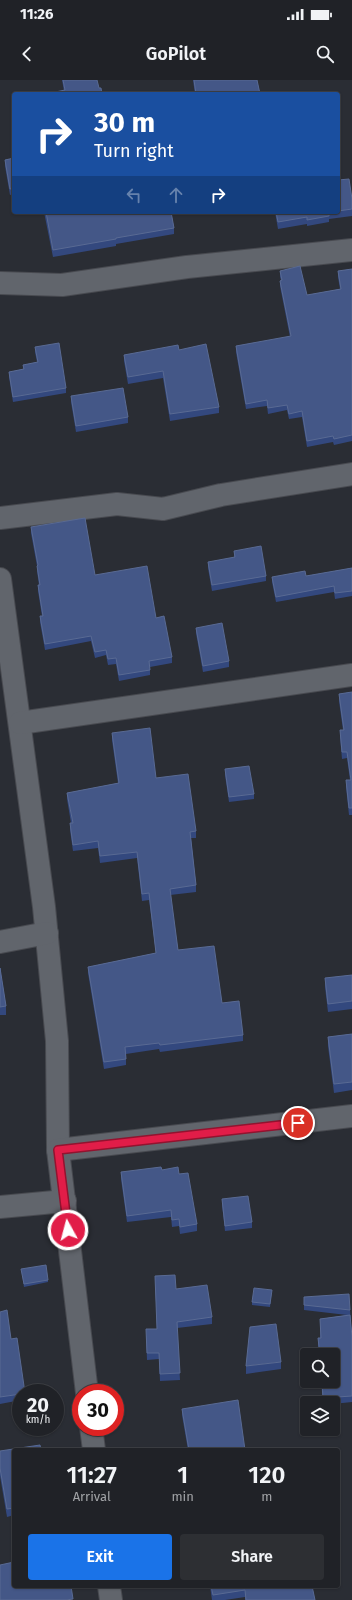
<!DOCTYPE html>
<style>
:root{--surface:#202227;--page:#2d2f33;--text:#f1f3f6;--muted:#a2a4a7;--line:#3d3f44;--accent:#1a73e8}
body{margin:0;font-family:"Fira Sans",sans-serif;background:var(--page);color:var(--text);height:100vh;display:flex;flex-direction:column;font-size:15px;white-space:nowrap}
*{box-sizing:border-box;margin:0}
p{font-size:13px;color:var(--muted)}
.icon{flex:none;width:22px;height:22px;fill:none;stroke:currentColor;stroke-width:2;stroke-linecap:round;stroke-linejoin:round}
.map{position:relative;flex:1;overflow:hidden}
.sheet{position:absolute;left:12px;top:1368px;width:328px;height:140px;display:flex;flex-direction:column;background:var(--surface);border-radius:4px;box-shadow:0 1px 3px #0004,0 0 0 1px var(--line)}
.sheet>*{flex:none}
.top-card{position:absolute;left:12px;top:12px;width:328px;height:122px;border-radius:4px;box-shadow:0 1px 3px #0004,0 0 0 1px var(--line);background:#1a4fa0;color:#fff;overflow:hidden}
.fabs{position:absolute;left:300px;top:1268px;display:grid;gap:8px}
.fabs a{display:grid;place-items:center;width:40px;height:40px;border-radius:4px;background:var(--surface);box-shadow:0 1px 3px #0004,0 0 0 1px var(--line);font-size:20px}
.speed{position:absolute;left:12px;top:1304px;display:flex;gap:8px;font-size:20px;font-weight:700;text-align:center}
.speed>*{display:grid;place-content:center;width:52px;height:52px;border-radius:50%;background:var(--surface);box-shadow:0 1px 3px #0004,0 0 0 1px var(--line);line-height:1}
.speed small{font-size:10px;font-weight:400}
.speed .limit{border:6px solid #d22;background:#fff;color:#111}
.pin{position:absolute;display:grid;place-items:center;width:34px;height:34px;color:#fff;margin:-17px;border:2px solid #fff;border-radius:50%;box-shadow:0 1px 4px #0007}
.me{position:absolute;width:44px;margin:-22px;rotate:353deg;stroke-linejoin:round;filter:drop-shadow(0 0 3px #0008)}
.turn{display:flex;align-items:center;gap:14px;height:84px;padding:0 16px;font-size:18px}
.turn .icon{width:52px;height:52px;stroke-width:2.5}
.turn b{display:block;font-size:28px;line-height:34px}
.lanes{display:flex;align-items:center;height:38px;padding:0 16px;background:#0003;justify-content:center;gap:20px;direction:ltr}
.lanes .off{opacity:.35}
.eta{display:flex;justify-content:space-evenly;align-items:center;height:68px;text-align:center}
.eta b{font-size:24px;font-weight:600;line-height:28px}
.action{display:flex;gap:8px;margin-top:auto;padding:8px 16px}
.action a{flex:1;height:46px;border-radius:4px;background:var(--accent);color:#fff;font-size:16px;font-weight:600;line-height:46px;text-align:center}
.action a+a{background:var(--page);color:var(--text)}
.status{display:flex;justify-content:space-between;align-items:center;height:28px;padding:0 20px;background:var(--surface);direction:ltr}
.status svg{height:11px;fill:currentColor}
header{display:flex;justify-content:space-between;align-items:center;height:52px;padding:0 16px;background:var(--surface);font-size:18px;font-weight:600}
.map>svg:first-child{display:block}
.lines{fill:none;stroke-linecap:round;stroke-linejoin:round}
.minor-casing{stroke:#484a50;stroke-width:24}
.minor{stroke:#61656c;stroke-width:22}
.wall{fill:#33487e}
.building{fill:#445787;stroke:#596a93}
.route-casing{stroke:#92132f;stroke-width:10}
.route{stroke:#e11d48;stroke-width:7}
</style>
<div class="status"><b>11:26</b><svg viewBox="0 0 49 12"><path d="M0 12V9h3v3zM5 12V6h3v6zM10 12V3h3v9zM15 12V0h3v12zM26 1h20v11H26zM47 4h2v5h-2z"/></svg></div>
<header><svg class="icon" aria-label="back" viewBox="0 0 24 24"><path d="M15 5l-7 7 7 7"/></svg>GoPilot<svg class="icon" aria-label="search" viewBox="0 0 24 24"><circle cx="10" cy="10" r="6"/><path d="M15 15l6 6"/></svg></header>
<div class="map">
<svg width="352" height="1520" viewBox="0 0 352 1520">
<rect width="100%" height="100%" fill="#2a2d34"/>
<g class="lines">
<g class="minor-casing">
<g id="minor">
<polyline points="0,203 62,205 187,187 352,170"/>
<polyline points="0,438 117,424 163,429 221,415 352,394"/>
<polyline points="0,499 44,827 57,961 58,1070 87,1313"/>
<polyline points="20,643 352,595"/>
<polyline points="0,862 47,853"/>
<polyline points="58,1070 352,1036"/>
<polyline points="0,1127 65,1121"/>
<polyline points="91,1347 94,1370"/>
<polyline points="109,1506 111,1520"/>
</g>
</g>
<use href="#minor" class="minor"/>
</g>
<g class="wall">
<polygon points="62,0 97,0 64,11"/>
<polygon points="193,0 257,0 260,14 195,14"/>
<polygon points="14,78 14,114 10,115 5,86 5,80"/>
<polygon points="338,100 352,119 352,136 329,139 329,142 307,146 307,144 278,149 275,132 338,132"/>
<polygon points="44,132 171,132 174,148 174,154 116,164 116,166 53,177"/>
<polygon points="352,189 352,361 334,365 333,362 307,367 302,337 289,339 287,330 268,334 267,326 246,329 236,272 236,266 290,257 280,206 280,201 281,200 280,197 280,191 307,215 340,209 338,197 338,191"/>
<polygon points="35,267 66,308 66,313 13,322 9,297 9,292 23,289 23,285 37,282 35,272"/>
<polygon points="179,270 219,327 219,333 170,341 163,298 128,304 124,281 124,275"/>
<polygon points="71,316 128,337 128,343 76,352 71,322"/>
<polygon points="31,447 95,495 156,538 172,577 172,583 150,587 150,595 119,601 116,584 108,585 106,575 95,578 91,561 45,570 40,542 40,536 42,536 38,511 38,505 39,505 37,491 37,486 31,453"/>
<polygon points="234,471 266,496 266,501 212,511 208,488 208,482 234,478"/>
<polygon points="352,488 352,516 335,519 334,512 276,522 272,502 272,497 306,496"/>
<polygon points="196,548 229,581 229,587 203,592 196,553"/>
<polygon points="352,612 352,735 349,735 346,707 346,700 350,700 347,678 342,679 340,657 340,650 343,650 339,621 339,614"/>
<polygon points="112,653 156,698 196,751 196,758 191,758 196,805 196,812 170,815 178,870 222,923 243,955 243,961 160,972 159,969 126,974 126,985 104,989 88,893 88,887 156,873 149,820 142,821 137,778 100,783 98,768 73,771 70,750 70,743 71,743 67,719 67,713 118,703 112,660"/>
<polygon points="225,689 254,714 254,719 229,722 225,695"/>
<polygon points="0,888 6,926 6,935 0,935"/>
<polygon points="352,895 352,929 328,932 325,907 325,898"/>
<polygon points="352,954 352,1010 334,1013 328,966 328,957"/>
<polygon points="162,1090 179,1094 197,1144 197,1151 180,1154 179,1146 172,1147 171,1137 127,1142 121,1099 121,1092"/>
<polygon points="222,1119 252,1142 252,1148 225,1151 222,1125"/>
<polygon points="21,1189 48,1200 48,1202 24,1207"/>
<polygon points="155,1196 176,1209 212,1237 212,1244 177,1248 180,1300 160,1301 159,1279 147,1280 146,1256 157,1249"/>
<polygon points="272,1210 270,1227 252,1225 252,1222"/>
<polygon points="304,1217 350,1230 352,1257 352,1322 333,1324 333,1323 323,1323 321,1301 333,1301 333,1275 319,1275 318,1265 318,1258 320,1258 320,1239 347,1235 304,1230"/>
<polygon points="0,1232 11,1259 21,1313 21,1320 0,1324"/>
<polygon points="281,1282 281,1289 246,1294 246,1286"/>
<polygon points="182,1329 245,1370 188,1370 182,1335"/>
<polygon points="14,1370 14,1435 7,1437 0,1396 0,1371"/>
<polygon points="210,1506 312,1506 315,1520 245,1520 245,1517 225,1520 212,1520"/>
</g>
<g class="building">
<polygon points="63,0 97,0 99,8 101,8 102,14 46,14 65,10"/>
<polygon points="194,0 257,0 260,14 196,14"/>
<polygon points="14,78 14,108 10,109 5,80"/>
<polygon points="349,99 352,119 352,129 338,131 338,100"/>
<polygon points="46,132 171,132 174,148 116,158 116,159 53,170"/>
<polygon points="276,132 332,132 329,133 329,136 307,140 307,137 278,142"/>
<polygon points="300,186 307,215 341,209 338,191 352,189 352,355 334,359 333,356 307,361 302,331 289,334 287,325 268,328 267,320 246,324 236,266 291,256 280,201 282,200 280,191"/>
<polygon points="59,263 66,308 13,317 9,292 24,289 23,285 38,282 35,267"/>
<polygon points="206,264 219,327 170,334 163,291 128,297 124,275 178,265 179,270"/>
<polygon points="123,308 128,337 76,346 71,316"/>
<polygon points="85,438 95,495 147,486 156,538 164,536 172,577 149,581 150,590 119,595 116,578 108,579 106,570 95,572 91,556 45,564 40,536 43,536 38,505 40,505 37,486 38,485 31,447"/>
<polygon points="261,466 266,496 212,505 208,482 235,477 234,471"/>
<polygon points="352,488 352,511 335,513 334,506 276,517 272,497 305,491 306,496"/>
<polygon points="222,543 229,581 203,586 196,548"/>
<polygon points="352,612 352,728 349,728 346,700 351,700 347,672 342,672 340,650 344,650 339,614"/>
<polygon points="150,648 156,698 188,694 196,751 190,752 196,805 170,809 178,870 214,866 222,923 239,921 243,955 160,965 159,963 125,967 126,979 104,982 88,887 156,873 149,813 142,814 137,772 100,776 98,761 73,765 70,743 73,743 67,713 119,703 112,653"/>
<polygon points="249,686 254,714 229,717 225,689"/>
<polygon points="0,888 6,926 0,927"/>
<polygon points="352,895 352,921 328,924 325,898"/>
<polygon points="352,954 352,1002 334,1004 328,957"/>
<polygon points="161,1087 162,1090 178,1087 179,1094 188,1093 197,1144 180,1147 179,1139 172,1140 171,1130 127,1136 121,1092"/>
<polygon points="248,1116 252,1142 225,1146 222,1119"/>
<polygon points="46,1185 48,1200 24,1204 21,1189"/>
<polygon points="175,1195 176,1209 207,1205 212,1237 177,1242 180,1293 160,1294 159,1273 147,1273 146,1249 157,1249 155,1196"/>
<polygon points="254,1208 272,1210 270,1224 252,1222"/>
<polygon points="349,1214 350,1230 304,1225 304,1217"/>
<polygon points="7,1230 11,1259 17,1258 25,1313 21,1313 21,1314 0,1317 0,1232"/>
<polygon points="350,1235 352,1257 352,1316 323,1318 322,1301 333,1301 333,1275 320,1275 318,1258 321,1258 320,1239"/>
<polygon points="276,1244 281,1282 246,1286 250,1247"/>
<polygon points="238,1320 245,1370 189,1370 182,1329"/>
<polygon points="40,1365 41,1370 14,1370 14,1428 7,1429 0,1388 0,1371"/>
<polygon points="14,1482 14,1506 71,1506 73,1519 66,1520 0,1520 0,1485"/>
<polygon points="211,1506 312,1506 315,1520 246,1520 245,1510 213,1515"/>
</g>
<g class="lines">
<g class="route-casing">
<polyline id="route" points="68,1150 58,1070 298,1043"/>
</g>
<use href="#route" class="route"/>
</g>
</svg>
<div class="fabs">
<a><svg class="icon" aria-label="search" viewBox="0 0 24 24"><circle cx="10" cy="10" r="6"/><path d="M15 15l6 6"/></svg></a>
<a><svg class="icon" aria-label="layers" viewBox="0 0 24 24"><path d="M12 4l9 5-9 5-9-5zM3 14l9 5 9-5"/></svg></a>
</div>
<div class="speed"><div>20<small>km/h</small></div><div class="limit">30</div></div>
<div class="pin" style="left:298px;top:1043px;background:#d93025"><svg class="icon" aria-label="arrive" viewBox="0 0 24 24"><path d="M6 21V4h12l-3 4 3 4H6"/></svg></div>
<svg class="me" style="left:68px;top:1150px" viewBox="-20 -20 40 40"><circle r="17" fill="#e11d48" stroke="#fff" stroke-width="3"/><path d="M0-11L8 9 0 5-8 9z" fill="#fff"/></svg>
<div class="top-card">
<div class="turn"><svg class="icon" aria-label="right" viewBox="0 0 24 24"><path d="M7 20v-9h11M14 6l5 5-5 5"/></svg><div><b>30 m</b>Turn right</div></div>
<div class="lanes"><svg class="icon off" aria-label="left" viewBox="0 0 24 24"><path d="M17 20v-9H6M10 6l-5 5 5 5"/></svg><svg class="icon off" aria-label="ahead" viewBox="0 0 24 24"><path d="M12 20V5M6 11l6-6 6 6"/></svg><svg class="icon" aria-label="right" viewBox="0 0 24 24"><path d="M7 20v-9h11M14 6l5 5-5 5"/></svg></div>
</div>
<section class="sheet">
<div class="eta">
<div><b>11:27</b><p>Arrival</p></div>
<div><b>1</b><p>min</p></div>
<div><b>120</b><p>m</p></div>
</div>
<div class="action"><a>Exit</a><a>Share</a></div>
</section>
</div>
